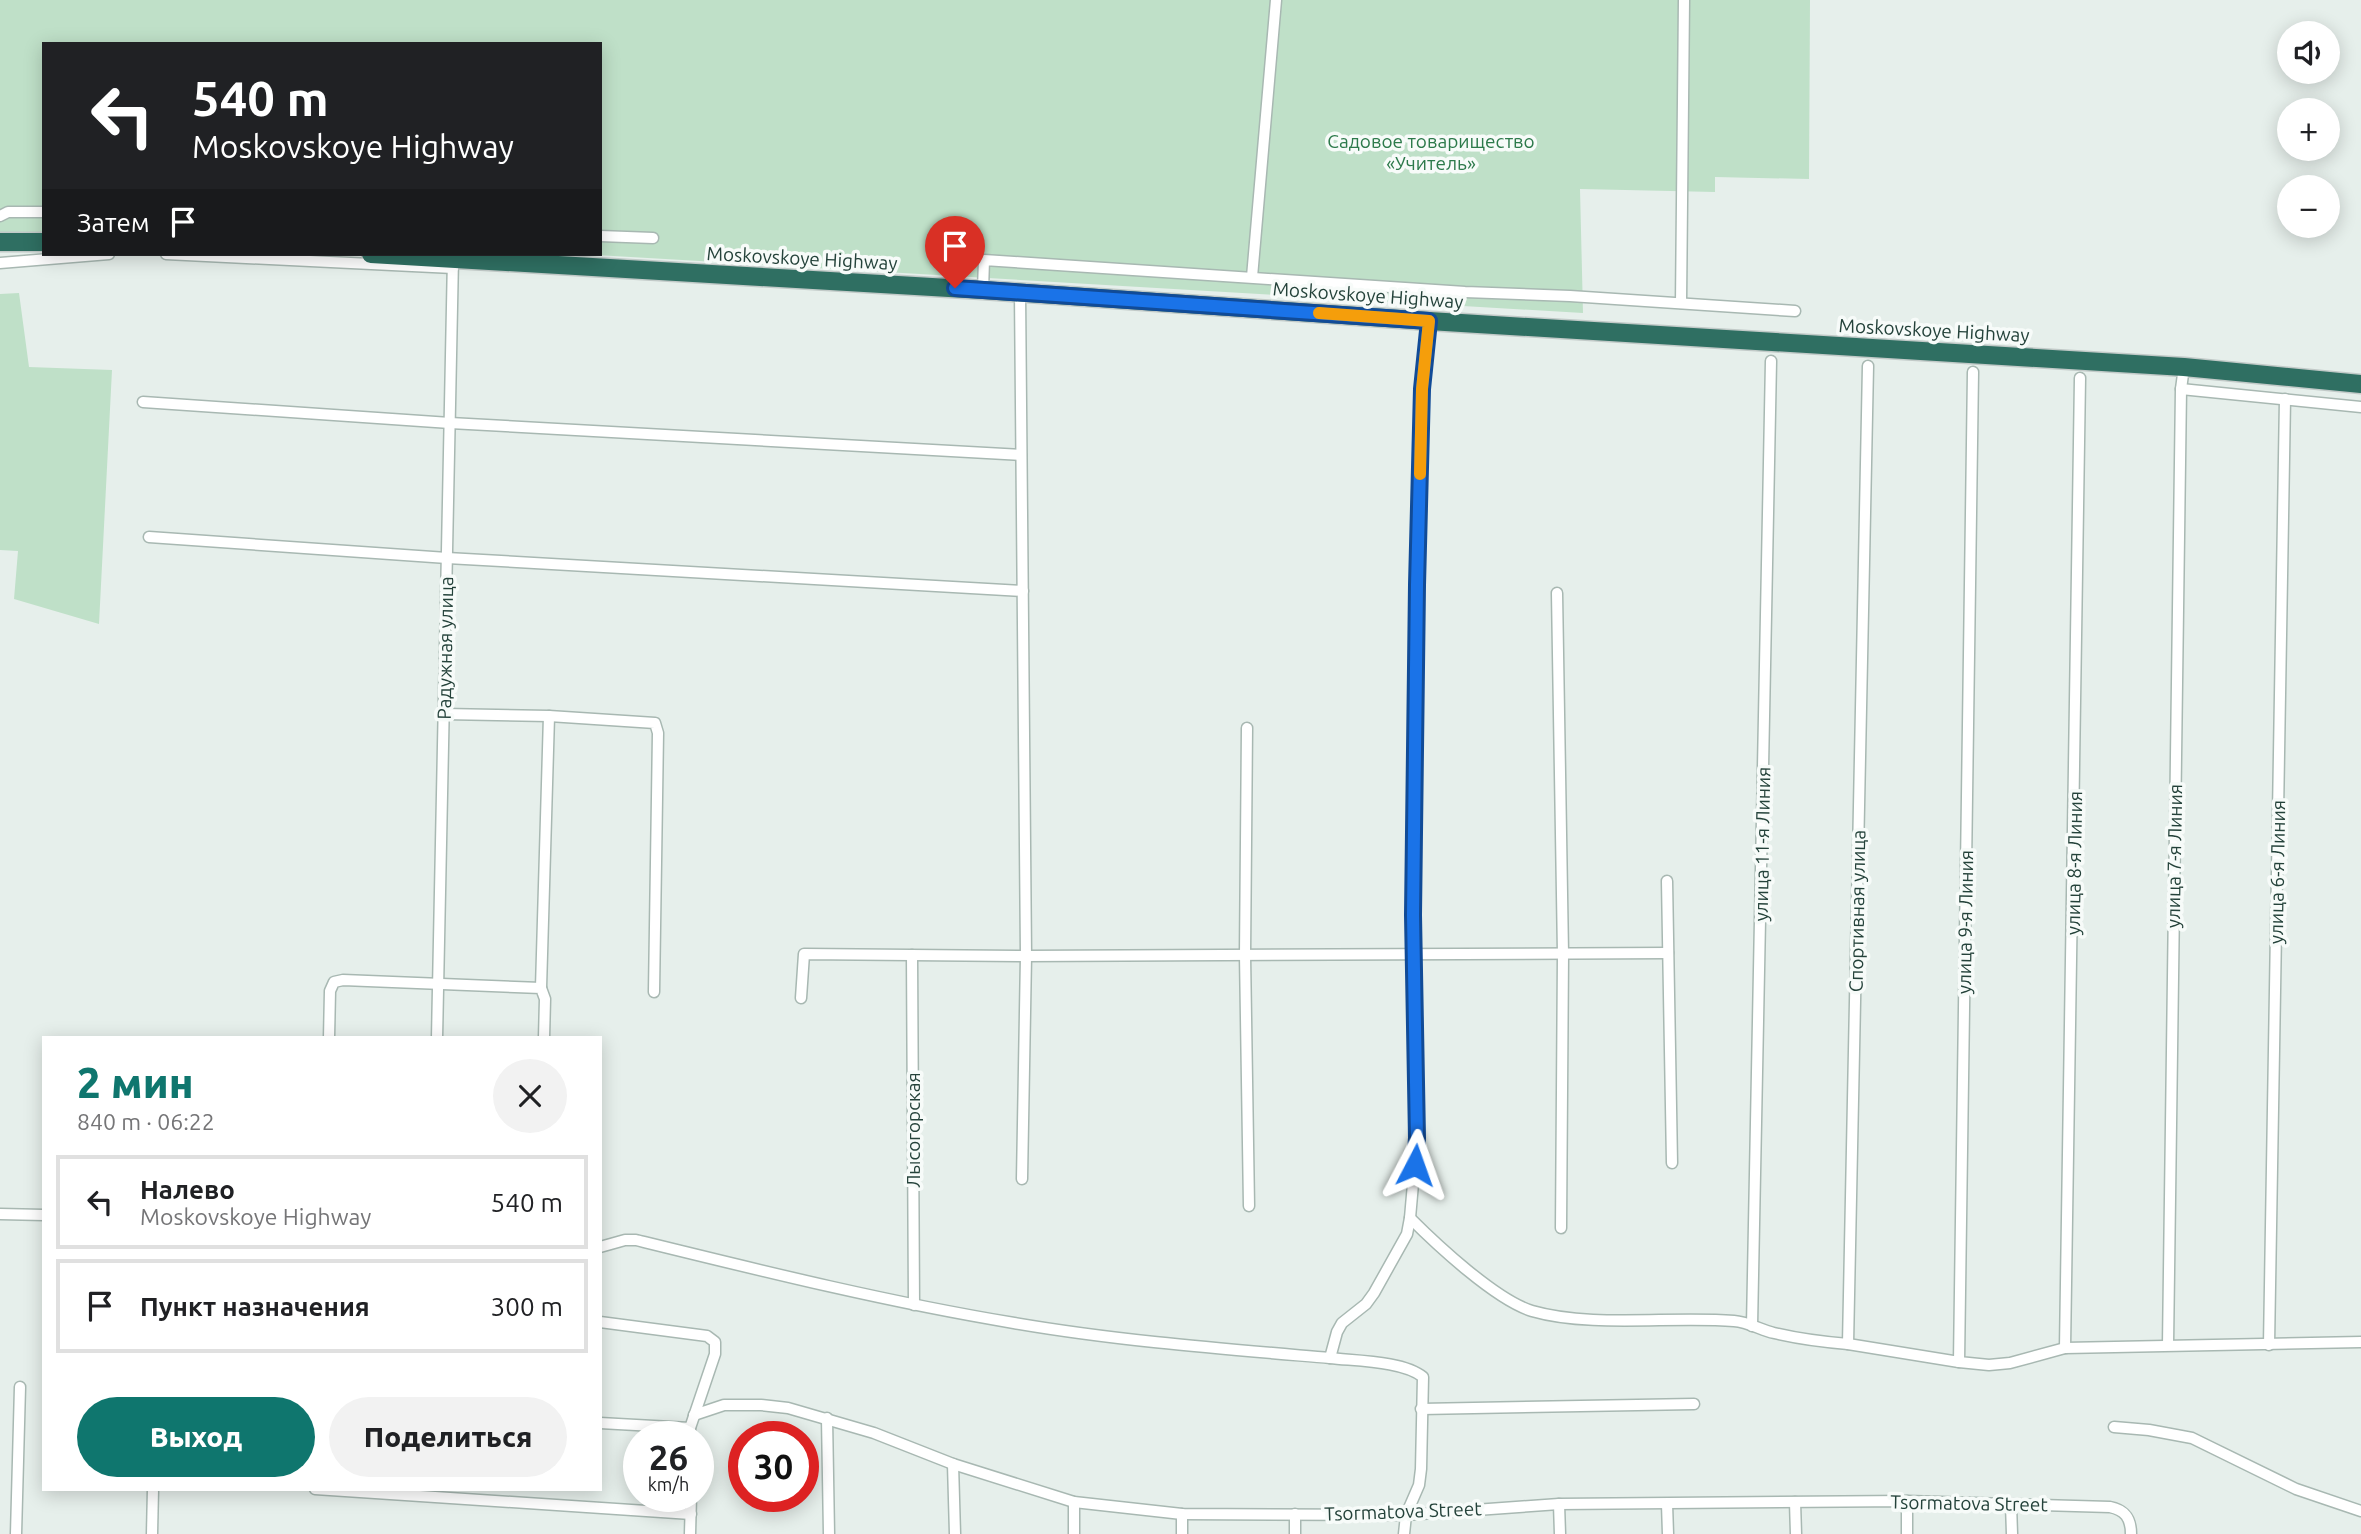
<!DOCTYPE html>
<html lang="ru">
<meta charset="utf-8">
<style>
:root{--surface:#fff;--page:#f2f2f2;--text:#202124;--muted:#757577;--line:#e0e0e0;--accent:#0f766e}
body{margin:0;font-family:Ubuntu,sans-serif;background:var(--page);color:var(--text);height:100vh;display:flex;flex-direction:column;font-size:26px;white-space:nowrap}
*{box-sizing:border-box;margin:0}
p{font-size:23px;color:var(--muted)}
.icon{flex:none;width:38px;height:38px;fill:none;stroke:currentColor;stroke-width:2;stroke-linecap:round;stroke-linejoin:round}
.map{position:relative;flex:1;overflow:hidden}
.panel{position:absolute;left:42px;top:1036px;width:560px;height:455px;display:flex;flex-direction:column;background:var(--surface);border-radius:0px;box-shadow:0 4px 18px #0003}
.panel>*{flex:none}
.top-card{position:absolute;left:42px;top:42px;width:560px;height:214px;border-radius:0px;box-shadow:0 4px 18px #0003;background:#202124;color:#fff;overflow:hidden}
.tools{position:absolute;left:2277px;top:21px;display:grid;gap:14px}
.tools a{display:grid;place-items:center;width:63px;height:63px;border-radius:50%;background:var(--surface);box-shadow:0 4px 18px #0003;font-size:35px}
.speed{position:absolute;left:623px;top:1421px;display:flex;gap:14px;font-size:35px;font-weight:700;text-align:center}
.speed>*{display:grid;place-content:center;width:91px;height:91px;border-radius:50%;background:var(--surface);box-shadow:0 4px 18px #0003;line-height:1}
.speed small{font-size:18px;font-weight:400}
.speed .limit{border:10px solid #d22;background:#fff;color:#111}
.pin{position:absolute;display:grid;place-items:center;width:60px;height:60px;color:#fff;margin:-72px -30px;border-radius:50% 50% 50% 0;rotate:-45deg;box-shadow:0 0 7px #0007}
.pin .icon{rotate:45deg}
.me{position:absolute;width:77px;margin:-38px;rotate:4deg;stroke-linejoin:round;filter:drop-shadow(0 0 5px #0008)}
.turn{display:flex;align-items:center;gap:24px;height:147px;padding:0 35px;font-size:32px}
.turn .icon{width:91px;height:91px;stroke-width:2.5}
.turn b{display:block;font-size:49px;line-height:60px}
.then{display:flex;align-items:center;height:66px;padding:0 35px;background:#0003;gap:14px;font-size:26px}
.round{display:grid;place-items:center;flex:none;width:74px;height:74px;border-radius:37px;background:var(--page)}
.headline{display:flex;align-items:center;justify-content:space-between;height:119px;padding:0 35px}
h1{font-size:42px;font-weight:800;line-height:52px;color:var(--accent)}
.action{display:flex;gap:14px;margin-top:auto;padding:14px 35px}
.action a{flex:1;height:80px;border-radius:42px;background:var(--accent);color:#fff;font-size:28px;font-weight:800;line-height:80px;text-align:center}
.action a+a{background:var(--page);color:var(--text)}
ul{padding:0;list-style:none}
li{display:flex;align-items:center;gap:21px;height:94px;margin:0 14px 10px;padding:0 21px;border:4px solid var(--line);border-radius:0px}
li div{flex:1}
li b{display:block;font-size:26px}
li em{font-style:normal}
.map>svg:first-child{display:block}
.green{fill:#bfe0c8}
.lines{fill:none;stroke-linecap:round;stroke-linejoin:round}
.street-casing{stroke:#a8b8b2;stroke-width:13}
.highway-casing{stroke:#c2cac8;stroke-width:21}
.street{stroke:#fff;stroke-width:10}
.highway{stroke:#2f6f62;stroke-width:18}
.route-casing{stroke:#114b97;stroke-width:18}
.route{stroke:#1a73e8;stroke-width:12}
.slow{stroke:#f59e0b;stroke-width:12}
.labels{text-anchor:middle;stroke-width:7;stroke-linejoin:round;paint-order:stroke}
.park-label{font-size:19px;fill:#2d7a4b;stroke:#f7fbf9}
.street-label{font-size:19px;fill:#24423a;stroke:#f7fbf9}
</style>
<div class="map">
<svg width="2361" height="1534" viewBox="0 0 2361 1534">
<rect width="100%" height="100%" fill="#e6efeb"/>
<g class="green">
<polygon points="0,0 1810,0 1809,179 1715,177 1715,192 1580,189 1583,313 579,254 600,254 600,44 44,44 44,235 0,236"/>
<polygon points="19,293 29,367 112,370 99,624 14,599 18,551 0,550 0,294"/>
</g>
<g class="lines">
<g class="street-casing">
<g id="street">
<polyline points="0,216 8,212 44,212"/>
<polyline points="600,236 653,238"/>
<polyline points="166,254 453,268"/>
<polyline points="0,263 109,254"/>
<polyline points="1252,277 1276,0"/>
<polyline points="983,290 984,260 1465,292 1570,296 1795,311"/>
<polyline points="1020,293 1026,956 1022,1179"/>
<polyline points="1681,303 1684,0"/>
<polyline points="1868,366 1848,1344 1959,1362"/>
<polyline points="1973,372 1959,1362 1989,1365 2010,1363 2065,1348 2361,1342"/>
<polyline points="2181,389 2361,407"/>
<polyline points="143,402 450,423 1021,455"/>
<polyline points="149,537 447,558 1023,591"/>
<polyline points="1557,593 1563,954 1561,1228"/>
<polyline points="444,714 549,716 655,723 658,733 654,992"/>
<polyline points="1247,728 1245,955 1249,1206"/>
<polyline points="1667,881 1672,1163"/>
<polyline points="912,955 914,1305"/>
<polyline points="541,988 549,716"/>
<polyline points="801,998 804,954 1026,956 1668,953"/>
<polyline points="329,1038 330,991 334,982 343,980 541,988 545,999 544,1038"/>
<polyline points="437,1038 453,258"/>
<polyline points="0,1214 44,1215"/>
<path d="M1410,1218C1437,1245 1496,1300 1532,1311C1591,1328 1671,1316 1734,1321C1748,1322 1761,1330 1774,1333C1799,1339 1823,1342 1848,1344"/>
<path d="M600,1247L625,1240H636C762,1271 887,1302 1014,1323C1119,1341 1225,1349 1330,1358L1337,1332L1342,1323L1366,1304L1374,1293L1407,1234L1410,1218L1417,1138L1413,915L1417,585L1422,389L1429,321"/>
<polyline points="600,1322 707,1336 715,1342 715,1354 690,1428 690,1437"/>
<polyline points="1752,1326 1771,361"/>
<polyline points="2168,1345 2181,389 2184,367"/>
<polyline points="2269,1345 2285,399"/>
<polyline points="2065,1348 2080,378"/>
<path d="M1330,1358C1356,1361 1404,1361 1423,1377L1421,1469L1419,1485L1406,1515L1404,1534"/>
<polyline points="1421,1409 1694,1404"/>
<path d="M694,1415L724,1405H761L788,1408L874,1433L953,1464L1074,1502L1182,1514L1406,1515L1559,1504L1907,1501L2110,1507C2125,1510 2131,1518 2131,1534"/>
<polyline points="827,1418 829,1534"/>
<polyline points="600,1423 690,1428"/>
<polyline points="2114,1427 2149,1430 2192,1438 2296,1489 2361,1511"/>
<polyline points="953,1464 955,1534"/>
<polyline points="315,1489 691,1514"/>
<polyline points="1907,1501 1907,1534"/>
<polyline points="1074,1502 1074,1534"/>
<polyline points="1795,1502 1796,1534"/>
<polyline points="1559,1504 1560,1534"/>
<polyline points="1667,1504 1668,1534"/>
<polyline points="2011,1504 2012,1534"/>
<polyline points="1182,1514 1182,1534"/>
<polyline points="1295,1514 1295,1534"/>
<polyline points="16,1534 20,1387"/>
<polyline points="152,1534 153,1489"/>
<polyline points="690,1534 691,1496"/>
</g>
</g>
<g class="highway-casing">
<g id="highway">
<polyline points="0,242 44,242"/>
<polyline points="371,254 983,290 1429,321 2184,367 2361,384"/>
</g>
</g>
<use href="#street" class="street"/>
<use href="#highway" class="highway"/>
</g>
<g class="lines">
<g class="route-casing">
<polyline id="route" points="955,288 1429,321 1422,389 1417,585 1413,915 1417,1138 1415,1165"/>
</g>
<use href="#route" class="route"/>
<polyline class="slow" points="1319,313 1429,321 1422,389 1420,474"/>
</g>
<g class="labels">
<g class="park-label">
<text x="1431" y="148">Садовое товарищество<tspan x="1431" dy="22">«Учитель»</tspan></text>
</g>
<g class="street-label">
<text transform="translate(802 258) rotate(3)" y="7">Moskovskoye Highway</text>
<text transform="translate(1368 295) rotate(4)" y="7">Moskovskoye Highway</text>
<text transform="translate(1934 330) rotate(3)" y="7">Moskovskoye Highway</text>
<text transform="translate(445 648) rotate(-89)" y="7">Радужная улица</text>
<text transform="translate(1762 844) rotate(-89)" y="7">улица 11-я Линия</text>
<text transform="translate(2174 856) rotate(-89)" y="7">улица 7-я Линия</text>
<text transform="translate(2074 863) rotate(-89)" y="7">улица 8-я Линия</text>
<text transform="translate(2277 872) rotate(-89)" y="7">улица 6-я Линия</text>
<text transform="translate(1857 911) rotate(-89)" y="7">Спортивная улица</text>
<text transform="translate(1965 922) rotate(-89)" y="7">улица 9-я Линия</text>
<text transform="translate(913 1130) rotate(-90)" y="7">Лысогорская</text>
<text transform="translate(1969 1503) rotate(1)" y="7">Tsormatova Street</text>
<text transform="translate(1403 1511) rotate(-2)" y="7">Tsormatova Street</text>
</g>
</g>
</svg>
<div class="tools">
<a><svg class="icon" aria-label="sound" viewBox="0 0 24 24"><path d="M4 9h4l5-4v14l-5-4H4zM17 9q2 3 0 6"/></svg></a>
<a>+</a>
<a>−</a>
</div>
<div class="speed"><div>26<small>km/h</small></div><div class="limit">30</div></div>
<div class="pin" style="left:955px;top:288px;background:#d93025"><svg class="icon" aria-label="arrive" viewBox="0 0 24 24"><path d="M6 21V4h12l-3 4 3 4H6"/></svg></div>
<svg class="me" style="left:1415px;top:1165px" viewBox="-20 -20 40 40"><path d="M0-17L14 15 0 8-14 15z" fill="#1a73e8" stroke="#fff" stroke-width="4"/></svg>
<div class="top-card">
<div class="turn"><svg class="icon" aria-label="left" viewBox="0 0 24 24"><path d="M17 20v-9H6M10 6l-5 5 5 5"/></svg><div><b>540 m</b>Moskovskoye Highway</div></div>
<div class="then">Затем<svg class="icon" aria-label="arrive" viewBox="0 0 24 24"><path d="M6 21V4h12l-3 4 3 4H6"/></svg></div>
</div>
<section class="panel">
<div class="headline"><div><h1>2 мин</h1><p>840 m · 06:22</p></div><a class="round"><svg class="icon" aria-label="close" viewBox="0 0 24 24"><path d="M6 6l12 12M18 6L6 18"/></svg></a></div>
<ul>
<li><svg class="icon" aria-label="left" viewBox="0 0 24 24"><path d="M17 20v-9H6M10 6l-5 5 5 5"/></svg><div><b>Налево</b><p>Moskovskoye Highway</p></div><em>540 m</em></li>
<li><svg class="icon" aria-label="arrive" viewBox="0 0 24 24"><path d="M6 21V4h12l-3 4 3 4H6"/></svg><div><b>Пункт назначения</b></div><em>300 m</em></li>
</ul>
<div class="action"><a>Выход</a><a>Поделиться</a></div>
</section>
</div>
